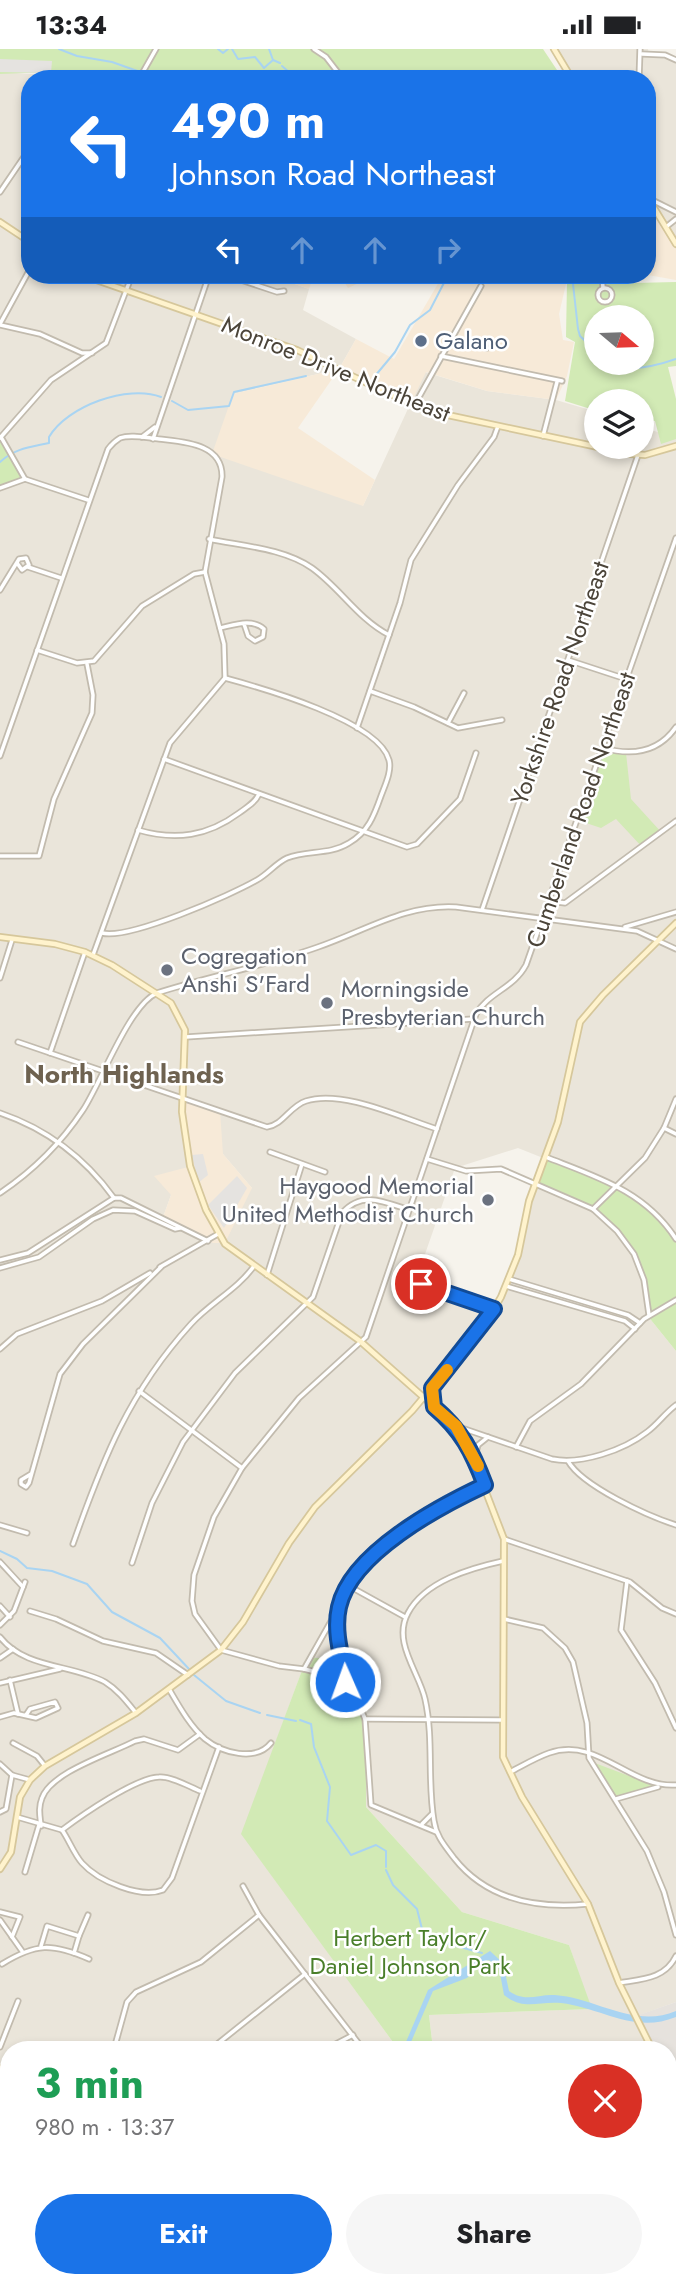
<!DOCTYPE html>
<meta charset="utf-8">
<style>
:root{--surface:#fff;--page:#f6f6f6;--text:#202124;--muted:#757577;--accent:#1a73e8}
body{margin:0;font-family:Jost,sans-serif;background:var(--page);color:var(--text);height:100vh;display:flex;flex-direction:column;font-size:26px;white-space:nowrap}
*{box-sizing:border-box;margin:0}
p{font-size:23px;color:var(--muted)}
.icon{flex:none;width:38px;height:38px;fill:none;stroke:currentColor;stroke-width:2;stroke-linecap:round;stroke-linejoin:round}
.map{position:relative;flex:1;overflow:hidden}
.panel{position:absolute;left:0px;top:1992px;width:677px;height:247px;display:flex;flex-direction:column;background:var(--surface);border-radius:28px 28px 0 0;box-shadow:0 4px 10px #0003}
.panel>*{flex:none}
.guide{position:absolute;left:21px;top:21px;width:635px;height:214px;border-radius:28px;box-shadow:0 4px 10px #0003;background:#1a73e8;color:#fff;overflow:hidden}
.needle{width:46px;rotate:109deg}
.tools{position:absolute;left:584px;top:256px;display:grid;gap:14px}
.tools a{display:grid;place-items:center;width:70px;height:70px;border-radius:50%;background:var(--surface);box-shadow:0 4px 10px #0003;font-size:35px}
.pin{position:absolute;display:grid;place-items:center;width:60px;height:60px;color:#fff;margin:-30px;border:4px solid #fff;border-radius:50%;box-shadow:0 2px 7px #0007}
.me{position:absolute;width:77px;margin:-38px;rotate:358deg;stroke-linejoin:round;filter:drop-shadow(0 0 5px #0008)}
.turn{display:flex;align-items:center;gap:24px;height:147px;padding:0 35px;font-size:32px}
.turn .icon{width:91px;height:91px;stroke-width:2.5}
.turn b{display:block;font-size:49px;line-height:60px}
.lanes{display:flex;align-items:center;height:66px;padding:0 35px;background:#0003;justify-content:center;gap:35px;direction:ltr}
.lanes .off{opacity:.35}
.round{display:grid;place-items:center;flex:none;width:74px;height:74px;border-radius:37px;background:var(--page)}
.head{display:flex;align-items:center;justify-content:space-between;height:119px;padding:0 35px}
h1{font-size:42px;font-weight:700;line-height:52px;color:#1e9e55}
.primary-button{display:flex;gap:14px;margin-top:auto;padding:14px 35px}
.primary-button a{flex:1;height:80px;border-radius:42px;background:var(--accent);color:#fff;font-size:28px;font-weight:700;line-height:80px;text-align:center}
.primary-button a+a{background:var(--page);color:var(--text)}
.status{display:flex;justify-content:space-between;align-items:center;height:49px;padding:0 35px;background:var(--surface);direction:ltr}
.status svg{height:19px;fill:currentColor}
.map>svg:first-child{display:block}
.residential{fill:#eae5da;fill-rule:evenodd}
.commercial{fill:#f7ead8}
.industrial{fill:#e6e2dd}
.education{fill:#efe8d6}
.green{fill:#d2eab5;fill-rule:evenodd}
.parking{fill:#e5e3e0}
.water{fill:#a9d4f2}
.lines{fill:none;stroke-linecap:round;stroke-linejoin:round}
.stream{stroke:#a9d4f2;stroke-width:2}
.street-casing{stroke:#c2bbae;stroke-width:7}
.secondary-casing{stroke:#d6c79b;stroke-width:8}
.street{stroke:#fff;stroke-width:3.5}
.secondary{stroke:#fff3cd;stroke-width:4.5}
.route-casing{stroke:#114b97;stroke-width:18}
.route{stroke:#1a73e8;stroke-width:12}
.slow{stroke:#f59e0b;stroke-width:12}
.service-dot{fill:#5c6f8a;stroke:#fff;stroke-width:2.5}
.worship-dot{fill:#6b7280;stroke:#fff;stroke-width:2.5}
.labels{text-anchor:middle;stroke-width:5;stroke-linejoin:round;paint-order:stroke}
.service-label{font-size:24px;fill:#4e5e75;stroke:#fff;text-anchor:start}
.street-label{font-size:24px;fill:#4b4439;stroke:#fff}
.worship-label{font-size:24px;fill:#5b616d;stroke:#fff;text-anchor:start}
.park-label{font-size:24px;fill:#4a7f2a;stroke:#fff}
.neighbourhood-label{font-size:26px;font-weight:bold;fill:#6e6250;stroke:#fff}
</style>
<div class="status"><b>13:34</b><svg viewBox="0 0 49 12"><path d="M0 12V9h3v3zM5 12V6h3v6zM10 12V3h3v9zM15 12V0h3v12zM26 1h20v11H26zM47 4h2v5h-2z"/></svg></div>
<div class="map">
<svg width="676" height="2238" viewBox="0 0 676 2238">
<rect width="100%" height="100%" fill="#f6f3ec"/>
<g class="residential">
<polygon points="553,0 648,0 649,6 676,12 676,189 648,148 648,30 573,30"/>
<path d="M0,23L113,30H30V226H269L309,240L303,261L356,290L339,320L233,345L363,457L425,323L487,342L556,351L597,363V397H642V378L676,389V1193L657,1164L636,1146L518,1099L455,1119L416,1231L493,1259L517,1209L519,1189L535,1136L591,1157L620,1183L636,1209L646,1237L647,1266L676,1302V1953L637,1967L651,2000H433L429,1966L591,1960L569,1896L462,1863L366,1758V1667L353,1649L348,1625L320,1610L307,1608L242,1785L398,2000H9V2230H50V2238H0V437L23,429L0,388ZM223,1105L252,1139L162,1171L171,1146L188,1118Z"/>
</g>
<g class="commercial">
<polygon points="648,148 676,189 676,231 648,226"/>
<polygon points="269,226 314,226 309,240"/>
<polygon points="340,226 376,226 348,239"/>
<polygon points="443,226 532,226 566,235 559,265 563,291 574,293 567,327 556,351 487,342 426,323 411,354 339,320 298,379 375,431 363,457 212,405 233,345 339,320 356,290 394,310"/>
<polygon points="184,1049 220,1062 223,1105 252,1139 225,1194 213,1194 162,1171 171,1146 154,1127 188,1118"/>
</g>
<polygon class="industrial" points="676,1953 676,2238 563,2238 555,2230 668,2230 668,2060 675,2060 669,2043 668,2000 651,2000 636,1967"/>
<polygon class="education" points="419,2230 548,2230 558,2236 413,2238"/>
<g class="green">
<polygon points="0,0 543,0 563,30 111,30 50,23 0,25"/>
<path d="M546,226H601L603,230L634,234L676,233V317L668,318L676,350V390L661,395L655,372L642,371V352H597V362L565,352L575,293L566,288L567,233ZM597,268H642V313H597Z"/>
<polygon points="0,388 24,429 0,437"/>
<polygon points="603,699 626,704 631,750 662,784 643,799 616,770 601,779 577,771"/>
<polygon points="545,1109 636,1146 657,1164 676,1193 676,1302 647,1266 646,1237 636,1209 620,1183 591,1157 535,1136"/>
<polygon points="307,1608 339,1611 348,1625 353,1649 366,1667 366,1758 462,1863 569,1896 592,1960 429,1966 433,2000 398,2000 241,1785"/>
<polygon points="592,1713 656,1737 614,1749"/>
</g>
<g class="parking">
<polygon points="0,10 52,12 51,24 0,23"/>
<polygon points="203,1105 208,1126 198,1134 192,1106"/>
<polygon points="237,1127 247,1139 224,1179 208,1156"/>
<polygon points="669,2159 676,2167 676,2238 648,2238 649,2230 668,2230"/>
</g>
<path class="water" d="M490,1902L503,1914L509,1942C526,1954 537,1945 555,1946C596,1949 635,1980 676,1962V1968C634,1985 602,1959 561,1954C538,1952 524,1962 504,1946L499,1919L489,1911L482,1913L467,1929L433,1942L408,2000H403L428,1941Z"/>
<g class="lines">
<g class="stream">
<polyline points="59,0 77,7 112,13 160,30"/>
<polyline points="218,0 223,4 228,0"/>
<polyline points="232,0 238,10 255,8 264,19 273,11"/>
<polyline points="269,0 273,11 280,14"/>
<polyline points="282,17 297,30"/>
<polyline points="572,226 578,280 580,287 597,303"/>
<path d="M608,313C627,325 656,317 676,310"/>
<polyline points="375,327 395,303 410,276 430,261 448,226"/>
<polyline points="172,352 188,361 229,357 234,343 306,327"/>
<path d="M0,413C15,399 31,398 49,394V388C67,357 128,335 161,348"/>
<polyline points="0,1502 17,1510 27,1519 52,1522 87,1535 112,1563 160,1589 189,1620"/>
<polyline points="194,1626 226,1652 260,1664"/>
<polyline points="267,1666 296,1672"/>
<polyline points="300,1671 311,1675 314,1698 330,1738 327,1772 351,1806 376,1796 386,1802 386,1818"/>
<polyline points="386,1821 393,1836 417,1860 423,1884 431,1890 482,1904"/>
<polyline points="413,2238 418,2230"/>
</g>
<g class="street-casing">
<g id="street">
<polyline points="314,0 326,8 343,30"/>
<polyline points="642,5 665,6 676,11"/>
<polyline points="139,30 156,0"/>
<polyline points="639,30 640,0"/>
<polyline points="0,143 30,99"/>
<polyline points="650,150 676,163"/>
<polyline points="666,178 676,170"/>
<polyline points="226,226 277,243 284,242"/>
<polyline points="602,226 603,239"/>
<circle cx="605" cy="246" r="7"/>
<polyline points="0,275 30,220"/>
<polyline points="0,276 40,285 82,304 92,304"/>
<polyline points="451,291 487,299"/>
<polyline points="441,307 562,332"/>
<polyline points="414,357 481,237"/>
<polyline points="543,387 557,333"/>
<polyline points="1,388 25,430"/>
<polyline points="142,388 155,378"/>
<polyline points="0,389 51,331 106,294 132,226"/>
<polyline points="153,390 209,226"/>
<polyline points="0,439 25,430 88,451"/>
<path d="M209,490C242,497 283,499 312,519C340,539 358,570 389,586"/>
<polyline points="28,518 61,529"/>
<polyline points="0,541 19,510 26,509 29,516 22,521 17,514"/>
<path d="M220,579C234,576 252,569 264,580L263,588L255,592L248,587L244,575"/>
<polyline points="37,601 77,614 94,612 142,557 194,525 205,523"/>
<polyline points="568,611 626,630"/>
<polyline points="370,642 414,658 458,679 502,671"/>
<polyline points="448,674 464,644"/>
<polyline points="357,679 400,554 411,511 458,436 494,388 498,377"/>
<path d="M603,699C632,707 658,704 676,678"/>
<path d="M0,707L108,400C111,396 115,392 120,389C131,385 147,389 159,390C183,393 223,394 222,428L205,523L224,595L225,629L170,694L93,906"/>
<polyline points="164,710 407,798 417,795 460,750 476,704"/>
<path d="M138,781C176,792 208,787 239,764C247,758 255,754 259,745"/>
<polyline points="0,807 39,807 54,750 92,664 93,646 87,615"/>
<polyline points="549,852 565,854 676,772"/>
<polyline points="482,861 638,406"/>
<polyline points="625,878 676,863"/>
<path d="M102,884C129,891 231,846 257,831C268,825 276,814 287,809C307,801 330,806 349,794C368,783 374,767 381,747C385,736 392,722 389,711C379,672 262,639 225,629"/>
<polyline points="0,929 12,891"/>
<polyline points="186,988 473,970"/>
<path d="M18,993L267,1078C283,1076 290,1057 306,1052C342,1040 402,1069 437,1080"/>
<polyline points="50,1004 85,903"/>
<path d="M0,1064C47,1080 85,1109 114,1149"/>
<polyline points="664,1079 676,1085"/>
<polyline points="270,1103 325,1123"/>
<path d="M546,1108C597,1128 645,1142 676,1190"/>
<polyline points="427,1110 466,1122 501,1120 593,1160 617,1182 634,1205 644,1231 649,1266"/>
<path d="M0,1144C33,1122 61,1094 83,1061C101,1034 129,956 157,944C210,927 265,917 318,898C365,882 405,855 456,858L637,882L676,900"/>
<polyline points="593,1160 645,1109 664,1079 676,1050"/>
<polyline points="0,1211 28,1204 114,1149 121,1149 208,1192"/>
<polyline points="160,1218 218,1185"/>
<polyline points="0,1219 39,1208 93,1170 113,1161 135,1162 175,1180 180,1179"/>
<polyline points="267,1226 302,1115"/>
<polyline points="509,1230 628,1266 640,1274"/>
<polyline points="421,1235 494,1260"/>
<polyline points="506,1237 625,1272 635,1280"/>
<polyline points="0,1300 17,1285 102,1252 150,1224"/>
<polyline points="139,1342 242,1419"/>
<path d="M456,1377L552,1410C581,1416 624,1401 647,1383C658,1375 665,1364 676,1356"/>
<polyline points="516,1398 530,1372 581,1335 644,1270 676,1251"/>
<polyline points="475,1408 478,1396 488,1388"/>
<path d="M568,1412C582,1437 648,1467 676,1476"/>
<polyline points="31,1425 21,1431 21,1435 26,1438 29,1434 60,1325 83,1295 161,1218"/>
<polyline points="0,1476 27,1484"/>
<polyline points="504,1490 630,1533 662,1559 676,1565"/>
<path d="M73,1495C103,1410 129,1343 191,1275C210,1254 238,1240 254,1217"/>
<path d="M503,1512C471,1519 425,1532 408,1564C392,1593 419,1623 425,1650C434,1690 427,1732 434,1772C436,1787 445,1797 454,1809C487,1851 537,1860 588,1855"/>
<polyline points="0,1513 23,1538"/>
<path d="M132,1514L152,1454L183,1393L235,1324L313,1248L342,1164C362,1141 385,1153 409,1161"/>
<polyline points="627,1532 621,1581 655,1634 676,1679"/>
<polyline points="349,1537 405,1568"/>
<polyline points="0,1557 10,1568"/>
<path d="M339,1558L304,1620L279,1617L221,1601L195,1565L192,1552L194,1526L214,1468L242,1419L299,1349L366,1288L476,965C489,943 514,939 526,916L676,489"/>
<polyline points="30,1562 56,1570 103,1592 156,1604 188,1626"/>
<polyline points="504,1570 543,1579 565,1599 573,1613 587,1674 589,1709 647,1802 664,1843 676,1886"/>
<polyline points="0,1576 14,1562 25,1533"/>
<path d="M0,1588C25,1620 72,1615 105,1633C118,1641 127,1653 136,1664"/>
<polyline points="0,1609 13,1600"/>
<polyline points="304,1620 339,1629 350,1639"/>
<polyline points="10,1631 18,1665"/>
<polyline points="0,1634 60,1620"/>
<path d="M169,1640C179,1657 190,1677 205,1690C222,1704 256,1713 271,1694"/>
<polyline points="0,1668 14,1664 36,1669 58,1659 55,1653 30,1660 26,1666"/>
<polyline points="365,1670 501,1671"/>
<polyline points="13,1694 37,1707 45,1717"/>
<polyline points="0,1715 12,1726 30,1731"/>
<path d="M510,1723C522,1717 535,1709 549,1704C598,1687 629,1739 676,1736"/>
<polyline points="616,1750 658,1738"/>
<polyline points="0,1763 6,1760 12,1726"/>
<polyline points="17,1768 62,1781"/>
<polyline points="422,1775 432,1765"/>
<path d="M41,1777C40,1767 38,1759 42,1749C51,1723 110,1705 135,1692L144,1690L178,1701L200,1685"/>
<path d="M62,1781C69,1791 74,1805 82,1814C98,1832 141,1850 163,1841L172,1829L219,1698"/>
<path d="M62,1781C82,1766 135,1729 159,1728C171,1727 188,1737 200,1742"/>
<polyline points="436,1783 371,1756 365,1670 340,1608 339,1558 357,1524 377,1505 433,1463 484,1437"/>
<polyline points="25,1823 39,1776"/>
<polyline points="243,1837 259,1866 363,2000"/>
<polyline points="0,1863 20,1868 12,1888"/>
<polyline points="0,1871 22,1902"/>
<polyline points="79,1887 88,1866"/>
<polyline points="41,1897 47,1877 79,1887 74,1904"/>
<path d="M2,1915C36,1894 52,1894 89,1910"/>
<path d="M619,1934C642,1930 665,1930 676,1907"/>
<polyline points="461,1997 464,2000"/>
<polyline points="0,1998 18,1952"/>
<polyline points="114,2000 127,1953 136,1943 201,1913 259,1866"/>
<polyline points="211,2000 305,1925"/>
<polyline points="326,2000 353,1986"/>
<polyline points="0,2127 9,2096"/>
<polyline points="548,2230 564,2238"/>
</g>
</g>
<g class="secondary-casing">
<g id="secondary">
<polyline points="554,0 572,30"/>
<polyline points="648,149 676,195"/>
<polyline points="0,173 30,193"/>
<polyline points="82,226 297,301 424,361 631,405 645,406 676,397"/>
<polyline points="0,888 55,895 85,903 112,916 171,954 185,981 182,1063 190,1117 206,1161 225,1195 360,1292 456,1377 469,1399 504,1490 503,1708 522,1748 588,1855 619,1934 652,2000"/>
<polyline points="432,1339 434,1357"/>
<polyline points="0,1820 11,1803 20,1748 30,1731 45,1717 136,1664 221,1601 243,1573 289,1494 315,1458 412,1362 485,1275 501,1248 518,1206 529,1152 558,1073 580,973 603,946 676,874"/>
<polyline points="0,2019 9,2025"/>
<polyline points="668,2042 676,2061"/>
<polyline points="668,2144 676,2151"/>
</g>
</g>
<use href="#street" class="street"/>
<use href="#secondary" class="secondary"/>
</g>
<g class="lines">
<g class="route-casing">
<path id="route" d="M345,1633L353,1642C343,1618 333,1584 339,1558C351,1504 440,1457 485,1436C472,1402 462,1382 434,1358L432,1339L494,1260L421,1235"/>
</g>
<use href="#route" class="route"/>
<polyline class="slow" points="447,1321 432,1339 434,1358 456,1377 478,1417"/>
</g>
<circle class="service-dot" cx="421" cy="292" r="7"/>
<g class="worship-dot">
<circle cx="167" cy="921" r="7"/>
<circle cx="327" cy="954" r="7"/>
<circle cx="488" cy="1151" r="7"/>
</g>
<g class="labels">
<g class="service-label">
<text x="435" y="300">Galano</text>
</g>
<g class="street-label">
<text transform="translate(336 320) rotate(22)" y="8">Monroe Drive Northeast</text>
<text transform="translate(560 634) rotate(-71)" y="8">Yorkshire Road Northeast</text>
<text transform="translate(581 761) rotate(-71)" y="8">Cumberland Road Northeast</text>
</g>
<g class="worship-label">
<text x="181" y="915">Cogregation<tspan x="181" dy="28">Anshi S'Fard</tspan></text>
<text x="341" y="948">Morningside<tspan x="341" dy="28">Presbyterian Church</tspan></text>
<text x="474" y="1145" text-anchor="end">Haygood Memorial<tspan x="474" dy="28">United Methodist Church</tspan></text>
</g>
<g class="park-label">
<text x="410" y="1897">Herbert Taylor/<tspan x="410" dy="28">Daniel Johnson Park</tspan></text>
</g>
<g class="neighbourhood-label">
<text x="124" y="1034">North Highlands</text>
</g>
</g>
</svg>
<div class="tools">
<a><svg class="needle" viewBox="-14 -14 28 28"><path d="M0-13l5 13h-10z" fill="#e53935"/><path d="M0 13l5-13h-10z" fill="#757577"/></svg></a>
<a><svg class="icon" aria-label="layers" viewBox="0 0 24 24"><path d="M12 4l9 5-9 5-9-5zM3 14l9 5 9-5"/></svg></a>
</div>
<div class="pin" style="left:421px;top:1235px;background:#d93025"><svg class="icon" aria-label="arrive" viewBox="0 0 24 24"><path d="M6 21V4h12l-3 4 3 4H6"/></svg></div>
<svg class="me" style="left:345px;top:1633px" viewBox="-20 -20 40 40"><circle r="17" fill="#1a73e8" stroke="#fff" stroke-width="3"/><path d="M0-11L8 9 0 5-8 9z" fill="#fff"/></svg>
<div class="guide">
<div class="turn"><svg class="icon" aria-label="left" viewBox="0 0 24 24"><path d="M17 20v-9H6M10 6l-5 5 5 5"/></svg><div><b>490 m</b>Johnson Road Northeast</div></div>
<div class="lanes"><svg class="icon" aria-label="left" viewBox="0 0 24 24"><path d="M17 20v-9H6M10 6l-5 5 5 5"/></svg><svg class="icon off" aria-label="ahead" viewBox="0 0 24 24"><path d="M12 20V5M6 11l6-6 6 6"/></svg><svg class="icon off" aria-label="ahead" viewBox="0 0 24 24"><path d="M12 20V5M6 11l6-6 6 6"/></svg><svg class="icon off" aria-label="right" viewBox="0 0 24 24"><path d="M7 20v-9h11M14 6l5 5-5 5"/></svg></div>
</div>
<section class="panel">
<div class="head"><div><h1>3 min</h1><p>980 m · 13:37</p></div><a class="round" style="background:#d93025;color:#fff"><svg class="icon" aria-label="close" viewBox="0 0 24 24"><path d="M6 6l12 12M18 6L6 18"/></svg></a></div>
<div class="primary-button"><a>Exit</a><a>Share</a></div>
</section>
</div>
